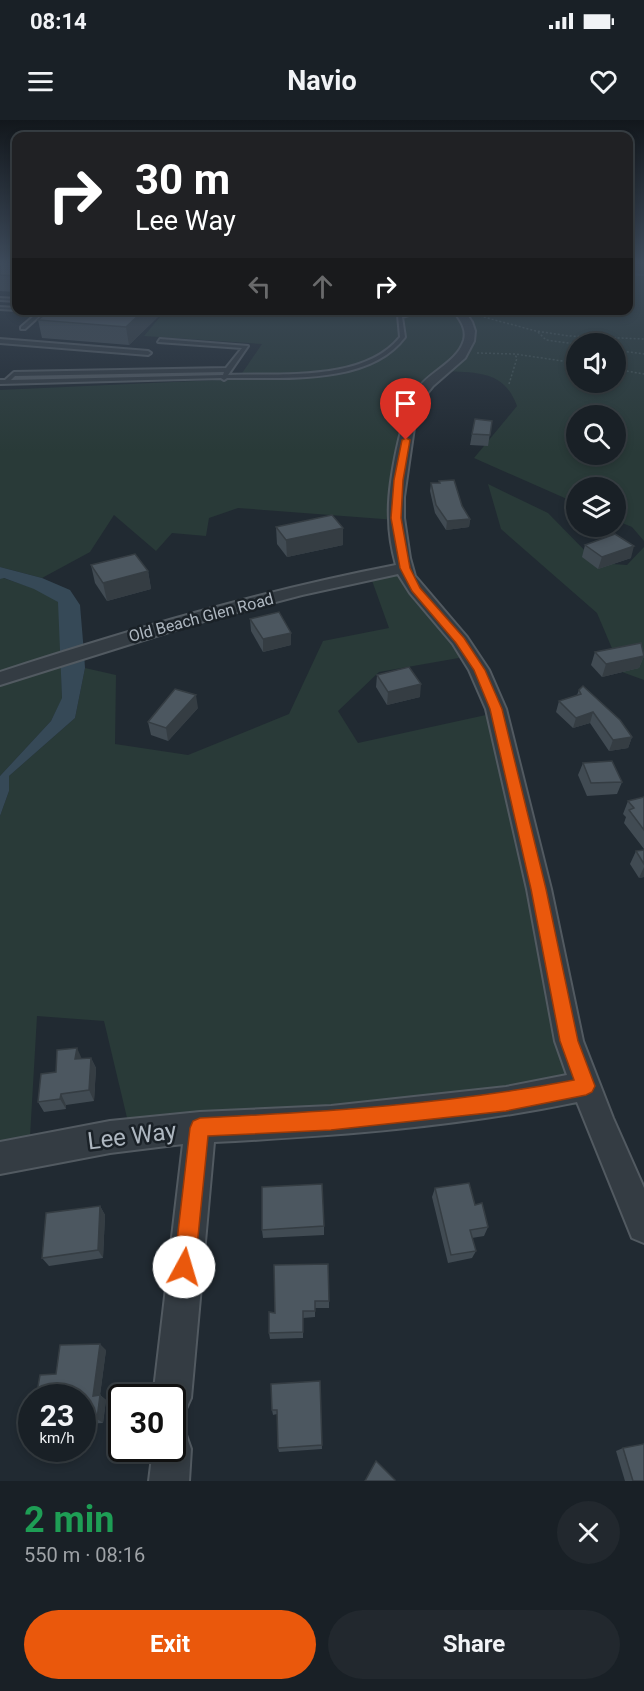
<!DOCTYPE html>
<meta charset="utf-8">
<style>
:root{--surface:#192026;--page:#22282e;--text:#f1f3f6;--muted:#9fa3a7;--line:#373e43;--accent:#ea580c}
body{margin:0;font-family:Roboto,sans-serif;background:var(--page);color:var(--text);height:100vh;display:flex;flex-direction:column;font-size:22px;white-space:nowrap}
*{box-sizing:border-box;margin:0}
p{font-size:20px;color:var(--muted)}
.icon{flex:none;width:33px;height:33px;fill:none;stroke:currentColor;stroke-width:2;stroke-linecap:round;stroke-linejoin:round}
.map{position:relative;height:1361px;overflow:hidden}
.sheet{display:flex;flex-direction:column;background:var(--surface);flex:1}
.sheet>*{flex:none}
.banner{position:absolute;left:12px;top:12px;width:621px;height:183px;border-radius:12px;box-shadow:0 3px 9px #0003,0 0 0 2px var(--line);background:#202124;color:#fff;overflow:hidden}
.buttons{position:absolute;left:566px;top:213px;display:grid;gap:12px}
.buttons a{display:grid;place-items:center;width:60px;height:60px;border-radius:50%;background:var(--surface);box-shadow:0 3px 9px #0003,0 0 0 2px var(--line);font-size:30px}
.speed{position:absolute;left:18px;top:1264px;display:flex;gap:12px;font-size:30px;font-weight:700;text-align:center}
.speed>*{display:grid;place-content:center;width:78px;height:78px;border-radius:50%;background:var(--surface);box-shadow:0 3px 9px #0003,0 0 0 2px var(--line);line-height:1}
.speed small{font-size:15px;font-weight:400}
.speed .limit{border:3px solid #111;border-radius:9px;background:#fff;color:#111}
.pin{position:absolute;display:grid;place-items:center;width:51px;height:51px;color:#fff;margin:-62px -26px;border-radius:50% 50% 50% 0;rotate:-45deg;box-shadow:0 0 6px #0007}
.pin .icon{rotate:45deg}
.me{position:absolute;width:66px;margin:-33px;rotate:6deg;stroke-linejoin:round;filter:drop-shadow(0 0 4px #0008)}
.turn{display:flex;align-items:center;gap:21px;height:126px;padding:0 24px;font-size:27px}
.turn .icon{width:78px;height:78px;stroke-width:2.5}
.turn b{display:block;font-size:42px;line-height:51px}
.lanes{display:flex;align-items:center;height:57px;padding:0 24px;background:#0003;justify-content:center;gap:30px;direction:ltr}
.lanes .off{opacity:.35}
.round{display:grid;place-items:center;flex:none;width:63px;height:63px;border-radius:32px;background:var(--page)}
.summary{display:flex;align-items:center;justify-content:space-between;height:102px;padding:0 24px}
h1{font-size:36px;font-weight:700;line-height:45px;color:#1e9e55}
.primary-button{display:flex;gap:12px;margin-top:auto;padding:12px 24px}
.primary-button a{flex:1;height:69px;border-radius:36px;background:var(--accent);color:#fff;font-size:24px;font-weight:700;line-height:69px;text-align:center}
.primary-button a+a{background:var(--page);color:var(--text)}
.status{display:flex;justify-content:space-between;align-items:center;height:42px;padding:0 30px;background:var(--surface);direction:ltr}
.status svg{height:16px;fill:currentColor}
header{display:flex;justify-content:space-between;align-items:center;height:78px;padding:0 24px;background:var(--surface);font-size:27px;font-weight:700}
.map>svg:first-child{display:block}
.green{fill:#293a38;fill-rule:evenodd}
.water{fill:#364957}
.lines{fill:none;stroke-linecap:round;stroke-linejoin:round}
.stream{stroke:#364957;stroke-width:2}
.service-casing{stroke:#525a61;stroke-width:4}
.minor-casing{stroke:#525a61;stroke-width:4}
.path{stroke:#465757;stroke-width:1.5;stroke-dasharray:2 2;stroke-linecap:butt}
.service{fill:#343c43;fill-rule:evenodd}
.minor{fill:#343c43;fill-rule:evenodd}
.wall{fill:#414b53}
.shaded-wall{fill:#353d43}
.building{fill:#4c5760;stroke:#353d43;stroke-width:1.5}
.route{fill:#ea580c;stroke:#983908;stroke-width:1.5}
.labels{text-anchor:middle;stroke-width:5;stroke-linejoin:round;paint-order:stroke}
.far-street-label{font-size:16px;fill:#aeb7c0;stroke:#1a2127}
.near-street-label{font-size:24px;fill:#aeb7c0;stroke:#1a2127}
</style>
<div class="status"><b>08:14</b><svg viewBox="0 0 49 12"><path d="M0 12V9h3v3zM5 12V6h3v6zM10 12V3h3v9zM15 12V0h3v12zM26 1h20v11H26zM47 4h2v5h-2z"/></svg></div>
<header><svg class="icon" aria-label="menu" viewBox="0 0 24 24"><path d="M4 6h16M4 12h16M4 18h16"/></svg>Navio<svg class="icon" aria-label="heart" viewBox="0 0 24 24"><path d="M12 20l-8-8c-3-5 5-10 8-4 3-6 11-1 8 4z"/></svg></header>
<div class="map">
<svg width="644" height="1361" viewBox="0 0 644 1361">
<rect width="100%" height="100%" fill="#212a32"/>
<g class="green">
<path d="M629,142H644V421L632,407L615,400V368H576V383L474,338L517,286C504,250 477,253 445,251L424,272L403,351L396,400L238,388L209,398L206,416L172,413L156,431L114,395L90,432L42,458L0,447V270L238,259L262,224L144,216L165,191L628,190ZM576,224H615V262H576ZM576,296H615V334H576Z"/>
<polygon points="488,364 548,393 597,443 627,445 644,427 644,560 622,552 597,493 501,409"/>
<polygon points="404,450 470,536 379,552 338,591 358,623 495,593 587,984 133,1023 104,901 37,896 29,1034 0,1042 0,696 9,671 9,656 75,598 85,548 116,555 115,624 188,635 289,594 323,521 389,508 370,455"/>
<polygon points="0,457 48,473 69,492 61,531 62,579 51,601 0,656"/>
</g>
<polygon class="water" points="0,447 42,458 70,470 80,485 84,533 85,548 75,598 9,656 9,671 0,696 0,656 51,601 62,578 58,482 34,469 4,458 0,459"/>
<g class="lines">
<polyline class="stream" points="628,154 644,155"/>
<g class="service-casing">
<g id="service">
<polygon points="0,178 16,179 16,181 0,180"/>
<polygon points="0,187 16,188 16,190 0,189"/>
<polygon points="41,190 46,190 25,209 21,209 21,207"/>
<path d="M438,190L461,191L412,194L402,197L405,217C369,266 282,257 227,258L224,260L221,258L0,264V260H5L14,252L226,248L242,228L158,222L160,219L248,226L228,255C281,253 364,262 400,217L398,195L412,192ZM224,252L223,255L11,260L15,256Z"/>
<polygon points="0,219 148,231 151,233 148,235 0,223"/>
</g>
</g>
<g class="minor-casing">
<g id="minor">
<path d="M453,190H464L472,202L475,211L474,221L465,238L433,266L425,276L415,301L404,377V398L410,438L415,456L467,517L489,550L506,589L551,769L583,921L613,998L644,1068V1123L632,1118L577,982C457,1007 336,1016 214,1022L191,1278L185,1291L172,1297V1278H153L183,1024L110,1033L0,1054V1022L110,1001L200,992L331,986L506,967L567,955L555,921L527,769L486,589L469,550L453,524L410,473L398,454L302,475L207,500L0,565V552C130,510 261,471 396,445C392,430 389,414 389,399C387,368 401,290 420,266C433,250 458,241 464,220C467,208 460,200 453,190Z"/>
<polygon points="172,1310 186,1315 191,1329 189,1361 149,1361 153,1329 172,1329"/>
</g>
</g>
<g class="path">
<polyline points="480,196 536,211 569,216 644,219"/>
<polyline points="538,212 546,220 576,224"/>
<polyline points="615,230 644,234"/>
<polyline points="477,233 515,234 576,243"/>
<polyline points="615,249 644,254"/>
<polyline points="509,264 517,238 515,235"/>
</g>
<use href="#service" class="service"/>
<use href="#minor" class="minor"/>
</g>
<g class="wall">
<polygon points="0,142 16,142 16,172 0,171"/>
<polygon points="50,190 165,190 129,225 42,218 38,200"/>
<polygon points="492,301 488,326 470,325 472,314"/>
<polygon points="439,361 462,386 470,399 469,407 446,410 435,393 430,371 431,363 439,363"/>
<polygon points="276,407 343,425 287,437 277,424"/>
<polygon points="585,425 631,438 598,449 582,437"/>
<polygon points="91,445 148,451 151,469 107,481 95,463"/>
<polygon points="250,499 291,513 291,525 263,532 251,511"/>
<polygon points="595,532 644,536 639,548 602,557 591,545"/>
<polygon points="377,555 420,577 387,585 376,567"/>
<polygon points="579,570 632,617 628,628 609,631 590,603 573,608 556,592 559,581 577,575"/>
<polygon points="198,588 168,621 151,615 148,602"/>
<polygon points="583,643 622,662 617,674 587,676 578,655"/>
<polygon points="644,677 644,729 624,703 626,697 623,694 628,681"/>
<polygon points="644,730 644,757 639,758 630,744 636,731"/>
<polygon points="91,938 96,948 94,981 66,985 66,989 44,992 38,982 56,952 82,939"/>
<polygon points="435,1068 475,1085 488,1107 484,1116 472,1118 476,1131 472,1138 448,1143 432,1077"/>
<polygon points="100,1086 105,1095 103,1138 49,1146 42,1138"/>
<polygon points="324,1106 324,1115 263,1118 262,1110"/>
<polygon points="274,1145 329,1181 329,1188 315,1188 315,1197 303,1198 303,1218 270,1219 269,1213 275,1193"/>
<polygon points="106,1230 100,1275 106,1280 103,1303 82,1304 82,1278 56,1254"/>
<polygon points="320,1261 322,1329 279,1332 278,1328 277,1294 273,1295 272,1290"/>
<polygon points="623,1328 644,1361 625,1361 616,1331"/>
</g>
<g class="shaded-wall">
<polygon points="144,190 165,190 129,225 126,207"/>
<polygon points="470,399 469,407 446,410 447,401"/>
<polygon points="343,408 343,425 287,437 286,420"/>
<polygon points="634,426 631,438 598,449 602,437"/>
<polygon points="148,451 151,469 107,481 103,463"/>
<polygon points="291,513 291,525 263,532 263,519"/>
<polygon points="644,536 639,548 602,557 606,544"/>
<polygon points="421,564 420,577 387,585 388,572"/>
<polygon points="196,575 198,588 168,621 166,608"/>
<polygon points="593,592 590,603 573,608 576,598"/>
<polygon points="632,617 628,628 609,631 613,620"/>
<polygon points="644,747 644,757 639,758"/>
<polygon points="77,928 82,939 75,939"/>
<polygon points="91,938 96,948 94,981 89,970"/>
<polygon points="61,974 66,985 66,989 60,979"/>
<polygon points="100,1086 105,1095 103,1138 98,1130"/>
<polygon points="100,1224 106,1230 100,1275 106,1280 103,1303 97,1299 93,1276"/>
</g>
<g class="building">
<polygon points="0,142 16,142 16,156 0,155"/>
<polygon points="50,190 144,190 126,207 38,200"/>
<polygon points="475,299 492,301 490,315 472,314"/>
<polygon points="454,360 462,386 470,399 447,401 436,385 431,363 440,363 439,361"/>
<polygon points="332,395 343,408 286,420 276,407"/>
<polygon points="615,414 634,426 602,437 585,425"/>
<polygon points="135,434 148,451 103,463 91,445"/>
<polygon points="279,492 291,513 263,519 250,499"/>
<polygon points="641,523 644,536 606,544 595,532"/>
<polygon points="409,547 421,564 388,572 377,555"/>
<polygon points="583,566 620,600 632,617 613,620 593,592 576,598 559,581 581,574 579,570"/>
<polygon points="175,569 196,575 166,608 148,602"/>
<polygon points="612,641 622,662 591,663 583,643"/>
<polygon points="644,677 644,710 629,690 634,688 628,681"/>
<polygon points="644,730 644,744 636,731"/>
<polygon points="77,928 75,939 91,938 89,970 61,974 60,979 38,982 41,954 56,952 57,930"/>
<polygon points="469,1063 475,1085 482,1083 488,1107 470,1110 476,1131 451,1135 435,1068"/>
<polygon points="322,1064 324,1106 262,1110 262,1067"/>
<polygon points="100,1086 98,1130 42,1138 46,1093"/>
<polygon points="328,1144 329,1181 315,1181 315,1191 303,1191 303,1212 269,1213 269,1192 275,1193 274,1145"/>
<polygon points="100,1224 93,1276 100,1275 97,1299 82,1300 82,1278 36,1278 40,1255 56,1254 60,1225"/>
<polygon points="320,1261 322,1325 278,1328 277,1290 272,1290 271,1264"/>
<polygon points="644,1324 644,1361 633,1361 623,1328"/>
<polygon points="376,1341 395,1360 394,1361 365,1361"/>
</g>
<linearGradient id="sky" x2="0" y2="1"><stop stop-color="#12171c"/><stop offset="0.43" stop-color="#3d4a5a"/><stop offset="1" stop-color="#3d4a5a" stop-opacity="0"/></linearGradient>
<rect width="644" height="332" fill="url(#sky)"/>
<path class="route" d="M406,318L410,320L403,360L401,398L410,448L420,468L464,518L485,550L502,589L546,769L578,921L595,966L592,972L586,975L506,991L331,1010L208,1016L195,1147L192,1154L184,1157L177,1154L174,1147L190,1008L193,1001L200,998C325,992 451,984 574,960L560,921L531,769L490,589L474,550L456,523L412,471L400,448L391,398L394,360L402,320Z"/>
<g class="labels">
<g class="far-street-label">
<text transform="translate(201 497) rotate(-15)" y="6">Old Beach Glen Road</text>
</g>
<g class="near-street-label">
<text transform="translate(132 1016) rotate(-7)" y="8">Lee Way</text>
</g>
</g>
</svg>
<div class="buttons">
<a><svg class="icon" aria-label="sound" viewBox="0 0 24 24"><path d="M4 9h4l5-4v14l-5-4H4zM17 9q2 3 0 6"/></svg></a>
<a><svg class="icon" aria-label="search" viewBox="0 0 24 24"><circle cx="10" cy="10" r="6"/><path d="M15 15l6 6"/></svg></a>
<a><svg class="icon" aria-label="layers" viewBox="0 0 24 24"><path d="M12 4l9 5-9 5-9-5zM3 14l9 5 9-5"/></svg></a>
</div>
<div class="speed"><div>23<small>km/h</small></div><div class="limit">30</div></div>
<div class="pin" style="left:406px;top:320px;background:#d93025"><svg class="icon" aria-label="arrive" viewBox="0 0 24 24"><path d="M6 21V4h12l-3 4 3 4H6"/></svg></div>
<svg class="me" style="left:184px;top:1147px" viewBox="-20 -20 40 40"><circle r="19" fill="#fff"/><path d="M0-13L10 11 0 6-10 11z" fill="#ea580c"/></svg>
<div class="banner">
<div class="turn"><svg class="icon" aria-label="right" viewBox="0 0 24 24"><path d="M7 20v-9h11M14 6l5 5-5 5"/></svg><div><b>30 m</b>Lee Way</div></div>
<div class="lanes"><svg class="icon off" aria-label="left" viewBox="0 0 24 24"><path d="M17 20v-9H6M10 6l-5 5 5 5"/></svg><svg class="icon off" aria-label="ahead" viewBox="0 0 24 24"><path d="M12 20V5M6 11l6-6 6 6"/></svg><svg class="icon" aria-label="right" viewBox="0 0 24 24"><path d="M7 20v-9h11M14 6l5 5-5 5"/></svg></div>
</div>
</div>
<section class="sheet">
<div class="summary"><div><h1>2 min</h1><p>550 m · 08:16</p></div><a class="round"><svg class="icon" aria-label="close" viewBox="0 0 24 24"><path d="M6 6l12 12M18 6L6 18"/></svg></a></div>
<div class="primary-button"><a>Exit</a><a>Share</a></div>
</section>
